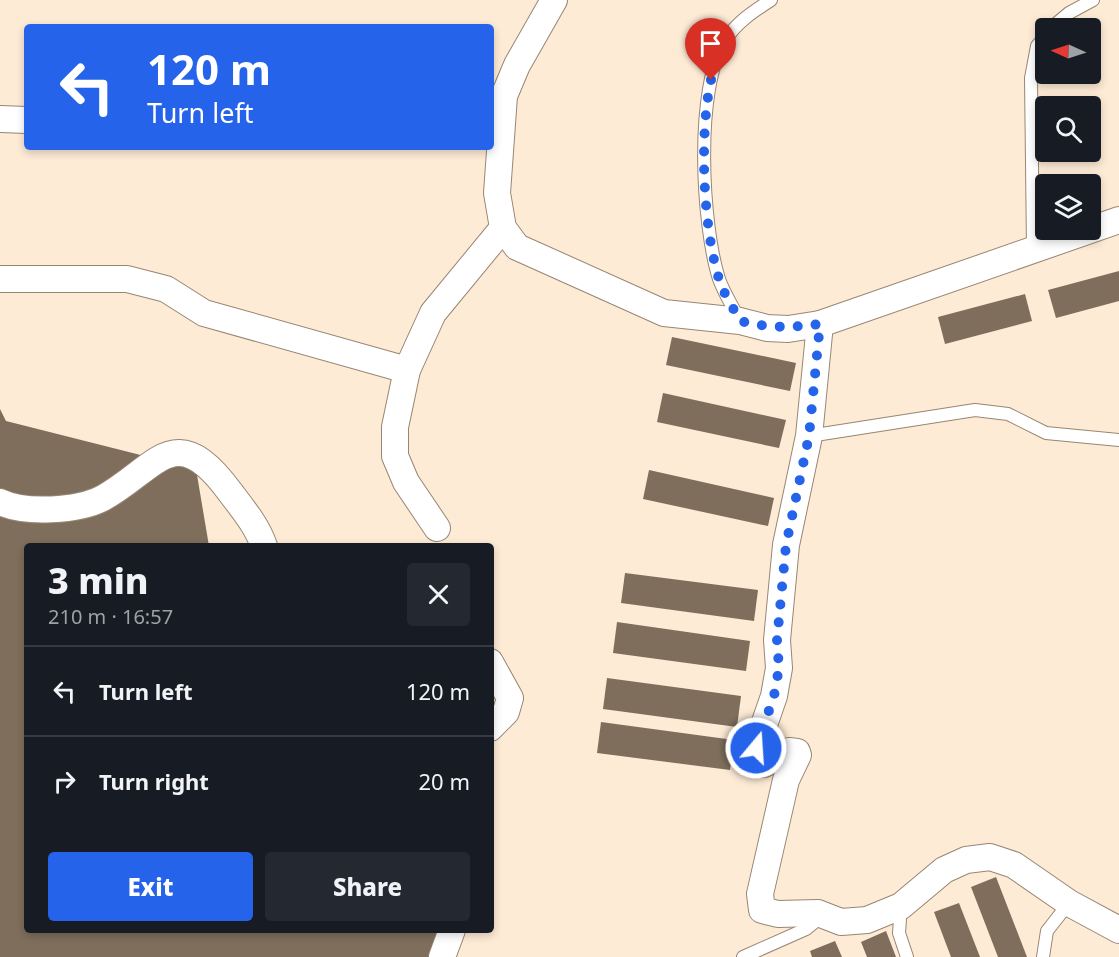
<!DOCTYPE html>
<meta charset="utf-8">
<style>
:root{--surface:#171b24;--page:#242831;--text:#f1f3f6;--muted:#9ea1a6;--line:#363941;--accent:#2563eb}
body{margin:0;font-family:"Noto Sans",sans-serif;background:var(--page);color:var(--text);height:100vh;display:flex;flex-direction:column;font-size:22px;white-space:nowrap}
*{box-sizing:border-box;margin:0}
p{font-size:20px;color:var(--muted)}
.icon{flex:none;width:33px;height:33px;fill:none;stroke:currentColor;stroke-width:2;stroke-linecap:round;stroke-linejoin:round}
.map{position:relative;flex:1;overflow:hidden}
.sheet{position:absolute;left:24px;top:543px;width:470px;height:390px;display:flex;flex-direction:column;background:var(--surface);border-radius:6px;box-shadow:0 3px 9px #0003}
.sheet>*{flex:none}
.top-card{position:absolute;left:24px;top:24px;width:470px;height:126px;border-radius:6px;box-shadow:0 3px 9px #0003;background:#2563eb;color:#fff;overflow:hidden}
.needle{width:39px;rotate:273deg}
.fabs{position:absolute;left:1035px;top:18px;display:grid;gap:12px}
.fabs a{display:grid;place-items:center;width:66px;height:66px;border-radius:6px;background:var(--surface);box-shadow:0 3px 9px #0003;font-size:30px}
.pin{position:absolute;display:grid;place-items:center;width:51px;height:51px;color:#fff;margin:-62px -26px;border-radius:50% 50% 50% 0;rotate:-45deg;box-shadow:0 0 6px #0007}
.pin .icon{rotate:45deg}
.me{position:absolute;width:66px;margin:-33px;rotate:18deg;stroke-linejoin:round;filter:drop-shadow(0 0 4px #0008)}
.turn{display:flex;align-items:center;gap:21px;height:126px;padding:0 24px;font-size:27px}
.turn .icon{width:78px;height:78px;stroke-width:2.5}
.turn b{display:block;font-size:42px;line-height:51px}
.round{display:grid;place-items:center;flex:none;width:63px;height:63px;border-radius:6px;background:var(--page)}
.head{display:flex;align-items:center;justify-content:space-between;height:102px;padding:0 24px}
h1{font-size:36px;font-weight:800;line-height:45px}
.primary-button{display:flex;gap:12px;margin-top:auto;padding:12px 24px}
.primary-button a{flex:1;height:69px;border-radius:6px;background:var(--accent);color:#fff;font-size:24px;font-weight:800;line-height:69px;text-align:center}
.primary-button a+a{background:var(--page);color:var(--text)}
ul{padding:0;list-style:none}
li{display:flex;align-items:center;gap:18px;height:90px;padding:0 24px;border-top:2px solid var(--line)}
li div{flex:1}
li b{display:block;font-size:22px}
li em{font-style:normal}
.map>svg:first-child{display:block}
.building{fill:#7e6e5b}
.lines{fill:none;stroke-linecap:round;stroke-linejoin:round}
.service-casing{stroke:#978673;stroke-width:14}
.minor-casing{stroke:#978673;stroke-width:28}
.service{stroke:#fff;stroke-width:12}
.minor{stroke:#fff;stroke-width:26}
.route{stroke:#2563eb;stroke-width:10;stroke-dasharray:0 18}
</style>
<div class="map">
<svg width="1119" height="957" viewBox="0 0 1119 957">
<rect width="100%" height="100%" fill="#feebd6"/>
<g class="building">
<polygon points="1119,271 1119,301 1056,318 1048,290"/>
<polygon points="1025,294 1032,321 945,344 938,317"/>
<polygon points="672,337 796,363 790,391 666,365"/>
<polygon points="663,393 786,420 779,448 657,422"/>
<polygon points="0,409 6,421 196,469 209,546 27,546 27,930 456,930 453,957 0,957"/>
<polygon points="649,470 774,498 768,526 643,499"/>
<polygon points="625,573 758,590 754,621 621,603"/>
<polygon points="617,622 750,641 746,671 613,653"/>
<polygon points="607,678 741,696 737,727 603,709"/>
<polygon points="601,722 734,740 730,770 597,753"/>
<polygon points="996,877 1027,957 998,957 971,887"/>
<polygon points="959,903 980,957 951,957 934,912"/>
<polygon points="886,931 896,957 867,957 861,942"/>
<polygon points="835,941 842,957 812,957 810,951"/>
</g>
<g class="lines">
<g class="service-casing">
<g id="service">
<polyline points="1051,28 1069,13 1093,0"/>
<polyline points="1033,249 1031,78 1037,46 1046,35"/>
<path d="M740,321C733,307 724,293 719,279C702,225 694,87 726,39C737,22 754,11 771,0"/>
<polyline points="809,436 975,410 1008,414 1046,433 1119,440"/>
<polyline points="901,906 899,933 907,957"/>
<polyline points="743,957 806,929 822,916"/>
<polyline points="1043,957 1047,931 1069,903"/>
</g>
</g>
<g class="minor-casing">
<g id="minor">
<polyline points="554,0 517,65 504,96 497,193 503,228 517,247 664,313 740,321 767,328 788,329 820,324 1119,220"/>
<polyline points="0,119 27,120"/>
<polyline points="0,279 127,279 166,289 204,313 407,370"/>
<polyline points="820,324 809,436 786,545 777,640 779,668 774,696 756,748 756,755 764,764 789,751 797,752 798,755 786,780 760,894 762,910 778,914 818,913 841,922 867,920 901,906 944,870 966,860 990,857 1014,865 1069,903 1119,930"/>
<path d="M0,502C25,514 78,511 103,498C157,468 175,417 230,492C243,509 257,526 264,546"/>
<polyline points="437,528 406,482 395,456 395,427 407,370 433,313 503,228"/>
<polyline points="490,662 510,698 506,712 490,728"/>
<polyline points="442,957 452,930"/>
</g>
</g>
<use href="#service" class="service"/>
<use href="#minor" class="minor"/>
</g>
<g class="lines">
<path class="route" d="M711,80C699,134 703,227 719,279C723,293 733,307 740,321C768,328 791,328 820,324L809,436L786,545L777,640L779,668L774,696L756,748"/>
</g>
</svg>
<div class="fabs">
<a><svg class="needle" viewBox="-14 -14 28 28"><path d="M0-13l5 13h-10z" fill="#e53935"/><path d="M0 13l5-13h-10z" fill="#9ea1a6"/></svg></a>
<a><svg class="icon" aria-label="search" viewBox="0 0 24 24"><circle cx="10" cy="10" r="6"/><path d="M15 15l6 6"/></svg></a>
<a><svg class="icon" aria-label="layers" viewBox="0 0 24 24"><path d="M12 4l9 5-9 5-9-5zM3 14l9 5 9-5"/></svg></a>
</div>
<div class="pin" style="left:711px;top:80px;background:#d93025"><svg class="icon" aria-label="arrive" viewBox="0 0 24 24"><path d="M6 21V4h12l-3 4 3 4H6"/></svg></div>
<svg class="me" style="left:756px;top:748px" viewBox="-20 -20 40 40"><circle r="17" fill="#2563eb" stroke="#fff" stroke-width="3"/><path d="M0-11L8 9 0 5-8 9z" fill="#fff"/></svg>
<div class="top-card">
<div class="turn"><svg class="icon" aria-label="left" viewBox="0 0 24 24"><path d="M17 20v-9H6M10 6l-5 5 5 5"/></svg><div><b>120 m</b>Turn left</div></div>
</div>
<section class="sheet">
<div class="head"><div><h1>3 min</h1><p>210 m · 16:57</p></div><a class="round"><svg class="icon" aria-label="close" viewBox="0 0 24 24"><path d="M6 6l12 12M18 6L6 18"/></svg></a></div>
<ul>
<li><svg class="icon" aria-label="left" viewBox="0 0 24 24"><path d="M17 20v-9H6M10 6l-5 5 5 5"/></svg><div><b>Turn left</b></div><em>120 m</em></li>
<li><svg class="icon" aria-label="right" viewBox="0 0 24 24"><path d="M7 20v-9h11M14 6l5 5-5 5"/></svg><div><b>Turn right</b></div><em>20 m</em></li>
</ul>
<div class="primary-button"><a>Exit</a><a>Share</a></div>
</section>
</div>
